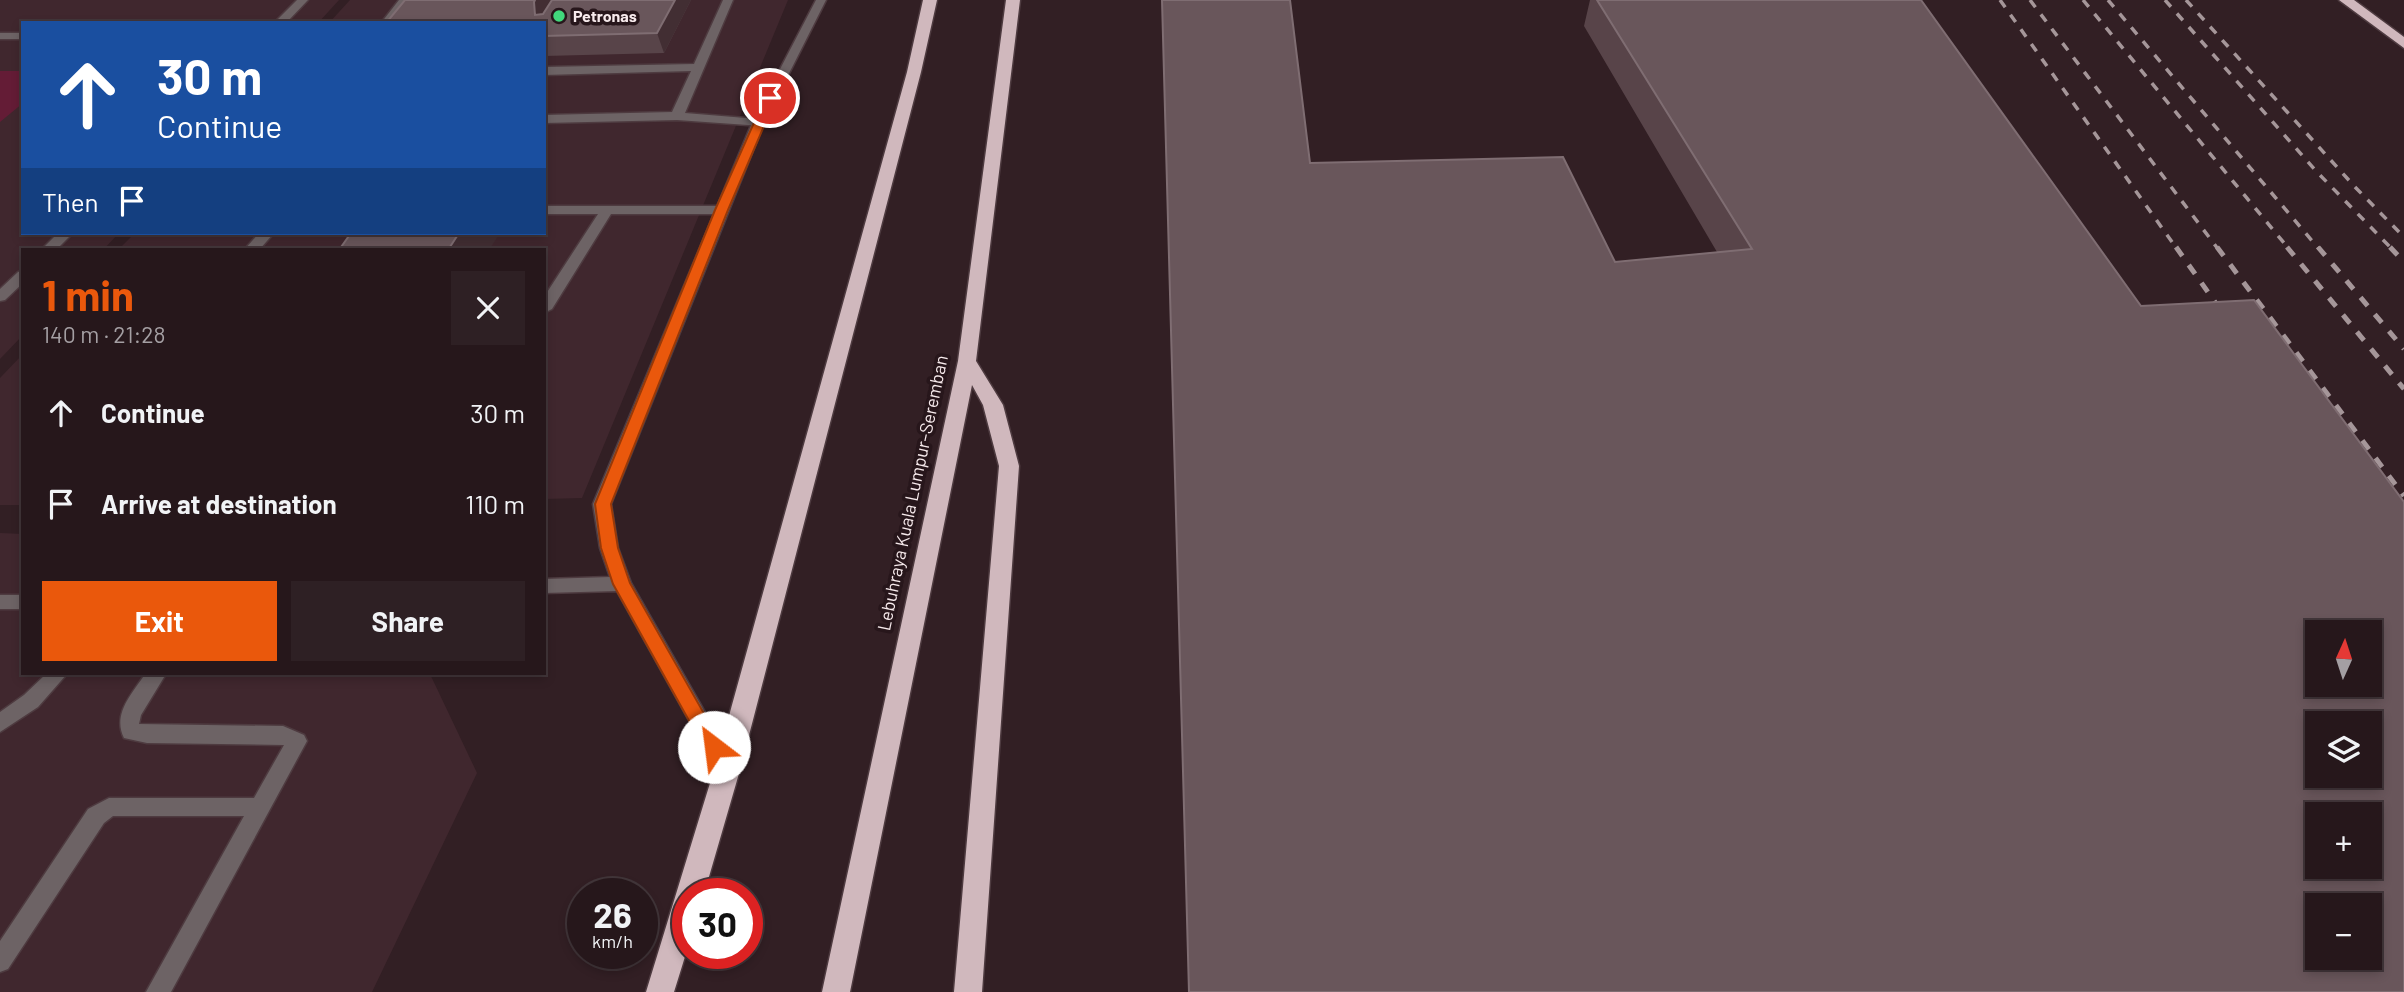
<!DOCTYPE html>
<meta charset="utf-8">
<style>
:root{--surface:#26171b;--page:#2e2024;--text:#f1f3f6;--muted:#a49fa3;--line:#42363a;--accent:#ea580c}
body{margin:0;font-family:Barlow,sans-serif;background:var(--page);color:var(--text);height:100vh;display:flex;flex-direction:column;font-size:26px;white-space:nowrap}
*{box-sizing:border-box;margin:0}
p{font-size:23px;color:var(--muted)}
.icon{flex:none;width:38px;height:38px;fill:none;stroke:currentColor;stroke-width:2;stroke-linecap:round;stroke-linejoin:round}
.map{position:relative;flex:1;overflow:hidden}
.side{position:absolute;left:21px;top:248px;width:525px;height:427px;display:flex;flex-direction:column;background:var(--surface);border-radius:0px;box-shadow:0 4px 10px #0003,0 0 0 2px var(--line)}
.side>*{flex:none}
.banner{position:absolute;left:21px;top:21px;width:525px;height:214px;border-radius:0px;box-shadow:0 4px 10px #0003,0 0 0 2px var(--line);background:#1a4fa0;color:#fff;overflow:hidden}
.needle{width:46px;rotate:3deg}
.fabs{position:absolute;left:2305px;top:620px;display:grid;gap:14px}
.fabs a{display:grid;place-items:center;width:77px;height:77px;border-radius:0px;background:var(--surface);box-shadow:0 4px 10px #0003,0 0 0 2px var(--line);font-size:35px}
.speed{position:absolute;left:567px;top:878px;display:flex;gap:14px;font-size:35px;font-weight:700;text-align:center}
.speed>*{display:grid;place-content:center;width:91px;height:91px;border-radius:50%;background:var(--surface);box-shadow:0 4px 10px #0003,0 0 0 2px var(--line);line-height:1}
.speed small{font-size:18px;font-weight:400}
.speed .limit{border:10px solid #d22;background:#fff;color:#111}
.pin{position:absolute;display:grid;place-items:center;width:60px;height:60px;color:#fff;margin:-30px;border:4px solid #fff;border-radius:50%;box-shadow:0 2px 7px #0007}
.me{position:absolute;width:77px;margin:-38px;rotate:330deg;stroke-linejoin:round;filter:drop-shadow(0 0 5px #0008)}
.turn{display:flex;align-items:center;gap:24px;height:147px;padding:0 21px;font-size:32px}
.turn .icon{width:91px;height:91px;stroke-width:2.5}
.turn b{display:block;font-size:49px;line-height:60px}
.then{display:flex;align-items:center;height:66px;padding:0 21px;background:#0003;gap:14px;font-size:26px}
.round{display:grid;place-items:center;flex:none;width:74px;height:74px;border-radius:0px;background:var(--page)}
.headline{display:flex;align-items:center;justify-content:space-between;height:119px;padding:0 21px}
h1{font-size:42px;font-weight:700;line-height:52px;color:var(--accent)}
.action{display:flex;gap:14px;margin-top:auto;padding:14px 21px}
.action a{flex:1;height:80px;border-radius:0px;background:var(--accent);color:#fff;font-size:28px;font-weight:700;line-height:80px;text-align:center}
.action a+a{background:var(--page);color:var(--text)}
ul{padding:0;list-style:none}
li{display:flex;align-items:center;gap:21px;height:91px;padding:0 21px}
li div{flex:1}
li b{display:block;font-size:26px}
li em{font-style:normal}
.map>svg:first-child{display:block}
.built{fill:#40272e}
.green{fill:#641c36}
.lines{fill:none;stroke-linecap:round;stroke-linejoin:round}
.lane-casing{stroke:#4e3b40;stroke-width:3}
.street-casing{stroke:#4e3b40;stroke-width:3}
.highway-casing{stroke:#4e3b40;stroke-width:3}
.lane{fill:#6d6365;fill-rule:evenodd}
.street{fill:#6d6365;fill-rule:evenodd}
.highway{fill:#d0b8bd;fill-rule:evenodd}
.rail-far1{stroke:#a59699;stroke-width:3.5;stroke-dasharray:9 9;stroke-linecap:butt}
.rail{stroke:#a59699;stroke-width:5;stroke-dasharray:11 11;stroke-linecap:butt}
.wall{fill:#584449}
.shaded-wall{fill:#422e33}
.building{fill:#69565b;stroke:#7f6d72;stroke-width:2;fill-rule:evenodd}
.route{fill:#ea580c;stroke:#983908;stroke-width:2}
.poi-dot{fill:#41d77c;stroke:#27161b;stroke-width:2.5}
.labels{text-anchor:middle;stroke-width:7;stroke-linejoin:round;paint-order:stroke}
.far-poi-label{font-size:16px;font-weight:bold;fill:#f7eaec;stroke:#27161b;text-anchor:start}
.street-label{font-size:18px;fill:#f7eaec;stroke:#27161b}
</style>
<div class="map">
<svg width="2404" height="992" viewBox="0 0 2404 992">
<rect width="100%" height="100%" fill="#321f24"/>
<g class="built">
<polygon points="0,0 339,0 318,23 23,23 23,233 119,233 103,250 23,250 23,335 0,359"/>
<polygon points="350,0 788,0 582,498 544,499 544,250 118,250 135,233 544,233 544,23 329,23"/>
<polygon points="23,354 23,505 0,505 0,378"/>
<polygon points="0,533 23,534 23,674 430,674 477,773 372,992 0,992"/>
</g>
<polygon class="green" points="0,71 23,71 23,103 0,122"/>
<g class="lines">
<g class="lane-casing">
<g id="lane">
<polygon points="297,0 308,0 286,23 274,23"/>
<polygon points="399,0 410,0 392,23 381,23"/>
<polygon points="723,0 733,0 685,113 758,119 762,120 762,126 677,120 544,123 544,115 672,112 691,71 544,75 544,67 694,64"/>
<rect x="0" y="33" width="23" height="6"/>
<polygon points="544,206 721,206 728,210 721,214 611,214 552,309 544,313 544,297 598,214 544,214"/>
<polygon points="58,233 73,233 56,250 41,250"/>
<polygon points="259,233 274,233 259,250 244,250"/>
<polygon points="23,271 23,283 5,300 0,301 0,289 18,272"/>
<polygon points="46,674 67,674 38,707 0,732 0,712 24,695"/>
<path d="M145,674H166L141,715L139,724L283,726L304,735L307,741L171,992H146L244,816H113L104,823L8,969L0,972V941L88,809L109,798H254L284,745L147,743L124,738C112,714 132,694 145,674Z"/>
</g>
</g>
<g class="street-casing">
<g id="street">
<polygon points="816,0 826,0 764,123 611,504 618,548 631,583 738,770 734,776 727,779 720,776 617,591 544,593 544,579 610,577 600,548 593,504 752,123"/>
<rect x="0" y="595" width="23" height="14"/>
</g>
</g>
<g class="highway-casing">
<g id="highway">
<polygon points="923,0 937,0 921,72 740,770 704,894 688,894 688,947 674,992 646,992 714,770 907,72"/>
<polygon points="1006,0 1020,0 976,361 1003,405 1019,466 982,992 954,992 999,466 983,405 972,385 850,992 822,992 958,361"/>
<polygon points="2339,0 2354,0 2404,37 2404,48"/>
</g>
</g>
<use href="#lane" class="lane"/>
<use href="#street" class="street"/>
<use href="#highway" class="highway"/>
<g class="rail-far1">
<polyline points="2000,0 2177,249"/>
<polyline points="2030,0 2218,249"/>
<polyline points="2083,0 2289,249"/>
<polyline points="2108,0 2319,249"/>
<polyline points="2165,0 2316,171 2392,249"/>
<polyline points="2186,0 2355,187 2404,237"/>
</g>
<g class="rail">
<polyline points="2176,247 2227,319"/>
<polyline points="2217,247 2404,496"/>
<polyline points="2287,247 2404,389"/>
<polyline points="2318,247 2404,349"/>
<polyline points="2390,247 2404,262"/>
</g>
</g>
<g class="wall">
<polygon points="405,0 691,0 664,53 544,56 544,23"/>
<polygon points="1590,0 1921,0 2404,992 1310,163 1615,262 1717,252 1584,26"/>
</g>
<g class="shaded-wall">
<polygon points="535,0 556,0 541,22 535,15 534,2"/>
<polygon points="675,0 691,0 664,53 657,33"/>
<polygon points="459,233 500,233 489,250 448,250"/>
</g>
<g class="building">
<polygon points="405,0 535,0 534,2 535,15 543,14 552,0 675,0 657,33 544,36 544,23 386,23"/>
<path d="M1162,0H1290L1310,163L1563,157L1615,262L1752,249L1597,0H1921L2141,306L2254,300L2404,502V992H1189ZM2317,632H2370V684H2317ZM2317,723H2370V775H2317ZM2317,814H2370V866H2317ZM2317,905H2370V957H2317Z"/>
<polygon points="351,233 459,233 448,250 339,250"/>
</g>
<polygon class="route" points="770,95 776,98 728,210 611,504 618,548 630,583 723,747 721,753 714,755 707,753 613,584 601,548 595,504 715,210 765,98"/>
<circle class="poi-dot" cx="559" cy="16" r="7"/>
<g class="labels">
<g class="far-poi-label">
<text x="573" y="22">Petronas</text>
</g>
<g class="street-label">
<text transform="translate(913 493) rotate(-78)" y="6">Lebuhraya Kuala Lumpur–Seremban</text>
</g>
</g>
</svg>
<div class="fabs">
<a><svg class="needle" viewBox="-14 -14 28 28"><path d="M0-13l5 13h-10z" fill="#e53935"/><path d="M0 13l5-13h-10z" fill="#a49fa3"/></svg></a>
<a><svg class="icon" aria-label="layers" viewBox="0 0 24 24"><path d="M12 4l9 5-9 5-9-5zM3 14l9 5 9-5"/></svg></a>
<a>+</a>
<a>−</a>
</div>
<div class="speed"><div>26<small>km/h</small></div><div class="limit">30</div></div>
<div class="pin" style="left:770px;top:98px;background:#d93025"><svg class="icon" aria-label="arrive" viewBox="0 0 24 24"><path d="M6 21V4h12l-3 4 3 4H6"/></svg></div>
<svg class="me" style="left:714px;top:747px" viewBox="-20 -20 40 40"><circle r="19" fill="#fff"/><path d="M0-13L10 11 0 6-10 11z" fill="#ea580c"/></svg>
<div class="banner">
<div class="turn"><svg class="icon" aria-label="ahead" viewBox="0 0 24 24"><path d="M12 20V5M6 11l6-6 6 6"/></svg><div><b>30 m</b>Continue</div></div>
<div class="then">Then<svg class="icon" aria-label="arrive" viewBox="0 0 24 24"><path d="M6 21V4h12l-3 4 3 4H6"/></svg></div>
</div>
<section class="side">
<div class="headline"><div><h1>1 min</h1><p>140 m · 21:28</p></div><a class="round"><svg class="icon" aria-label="close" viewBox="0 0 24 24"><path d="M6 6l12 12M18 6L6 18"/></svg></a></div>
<ul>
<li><svg class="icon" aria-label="ahead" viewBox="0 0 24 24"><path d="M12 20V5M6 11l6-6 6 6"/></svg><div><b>Continue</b></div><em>30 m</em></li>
<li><svg class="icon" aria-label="arrive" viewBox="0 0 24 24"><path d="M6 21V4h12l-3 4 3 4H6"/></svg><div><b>Arrive at destination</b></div><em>110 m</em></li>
</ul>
<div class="action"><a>Exit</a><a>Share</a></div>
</section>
</div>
